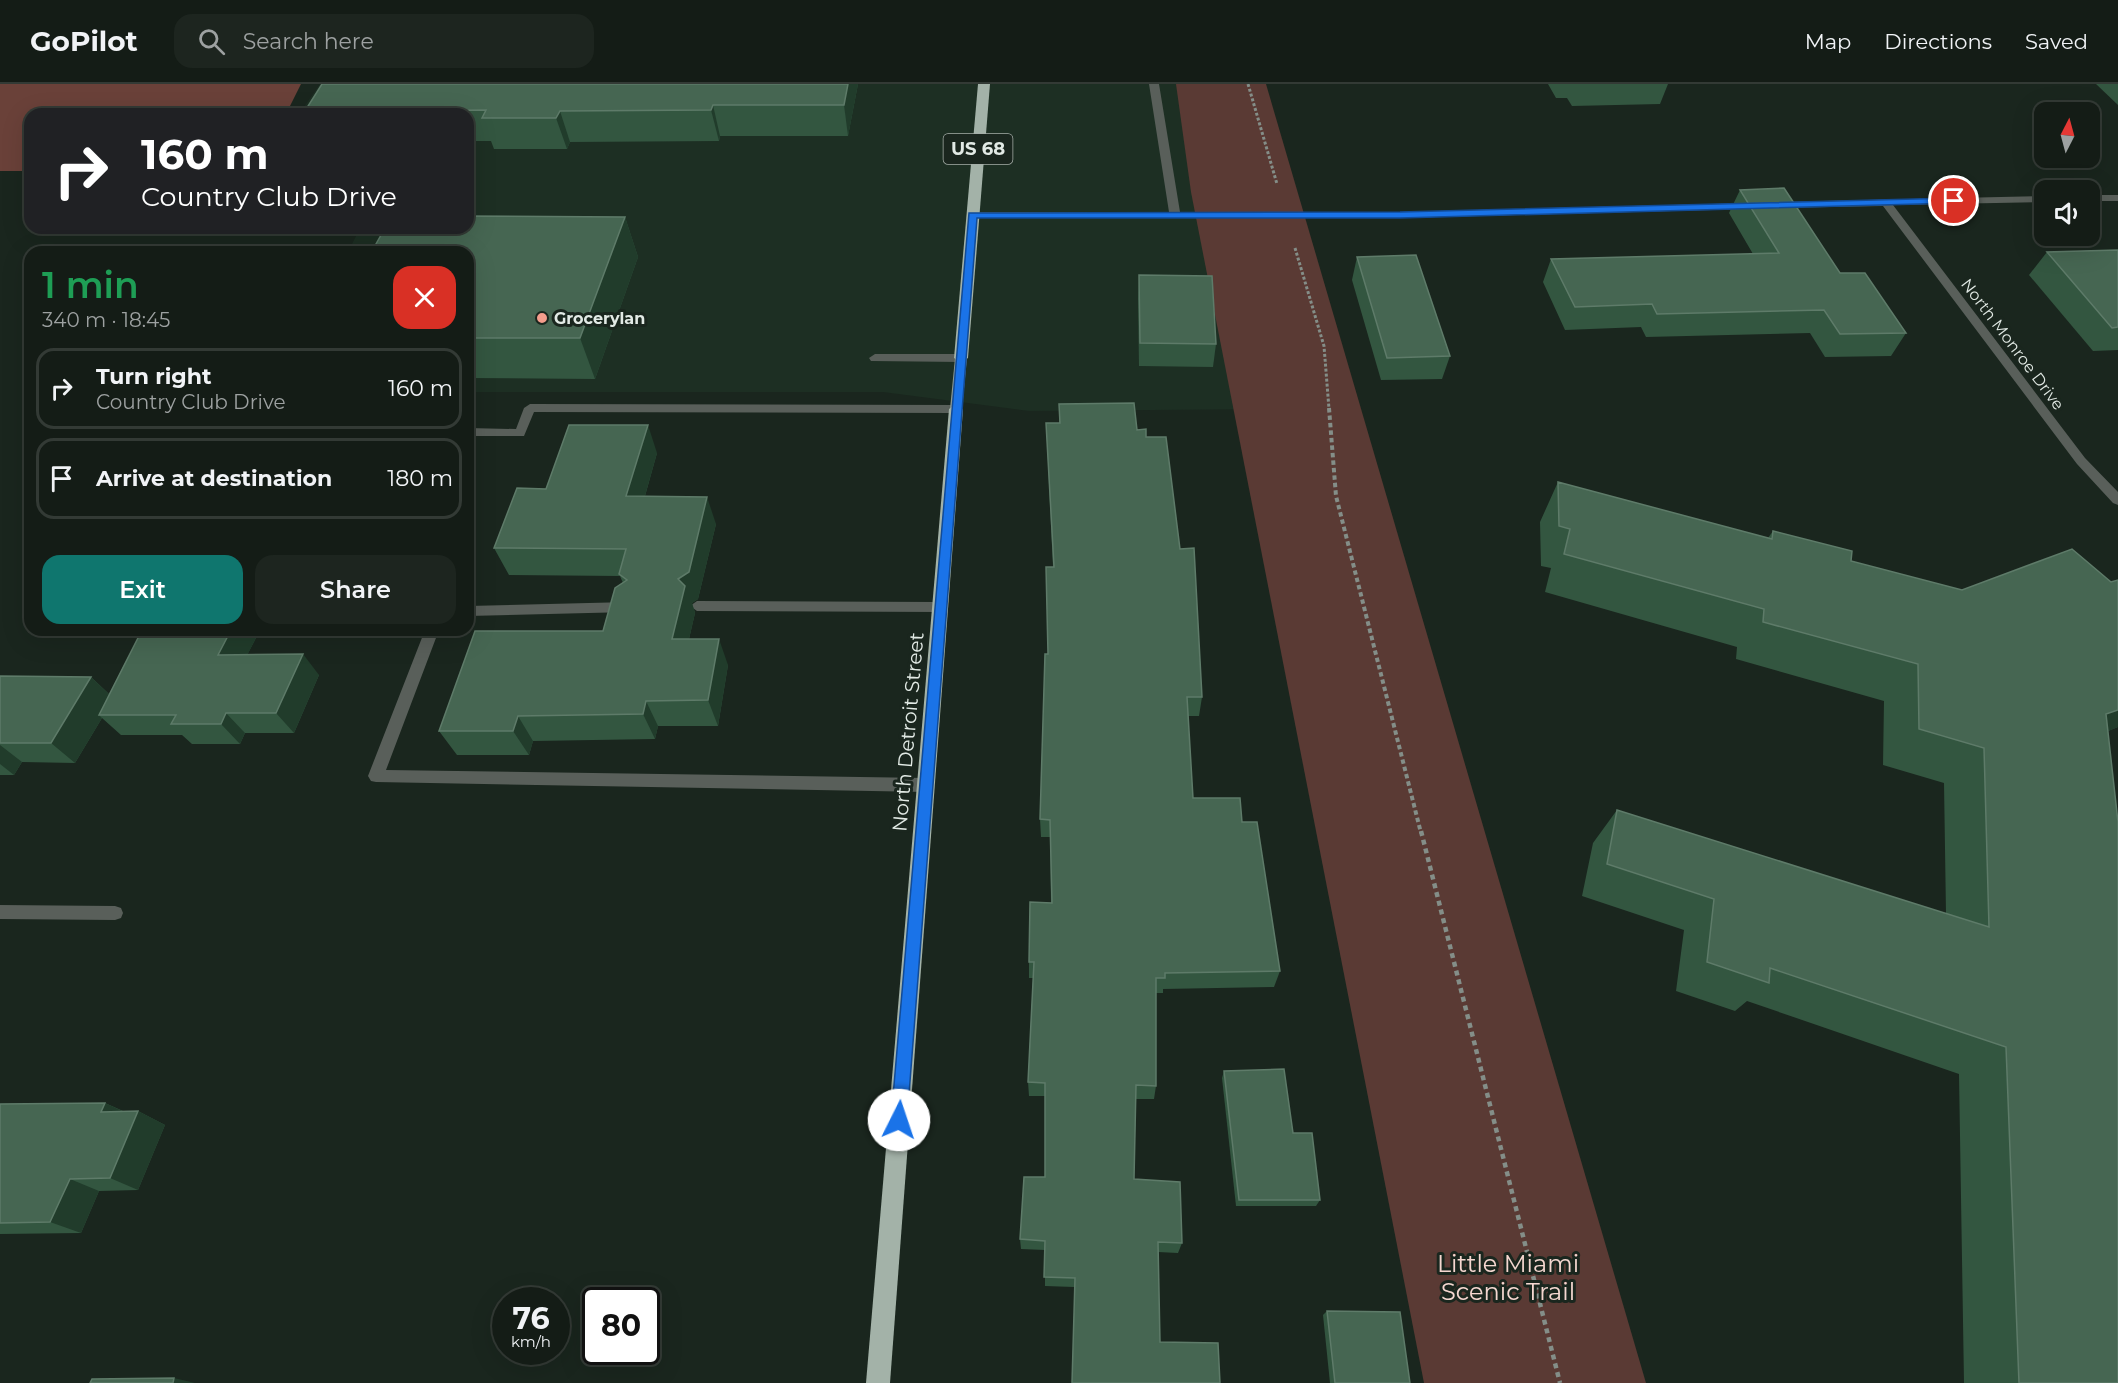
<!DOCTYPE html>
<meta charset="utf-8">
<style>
:root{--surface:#141c16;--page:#1d251f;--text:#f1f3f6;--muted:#9da1a1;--line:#333a35;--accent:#0f766e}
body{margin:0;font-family:Montserrat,sans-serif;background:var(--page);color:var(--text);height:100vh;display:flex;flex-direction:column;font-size:22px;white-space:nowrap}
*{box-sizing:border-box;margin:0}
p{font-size:20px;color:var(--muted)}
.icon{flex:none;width:33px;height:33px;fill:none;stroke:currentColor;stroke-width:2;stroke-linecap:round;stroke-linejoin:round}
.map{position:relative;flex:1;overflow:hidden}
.details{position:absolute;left:24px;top:162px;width:450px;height:390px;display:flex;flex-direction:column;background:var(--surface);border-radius:18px;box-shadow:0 6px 24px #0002,0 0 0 2px var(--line)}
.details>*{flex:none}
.top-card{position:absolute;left:24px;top:24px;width:450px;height:126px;border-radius:18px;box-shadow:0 6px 24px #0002,0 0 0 2px var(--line);background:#202124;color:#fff;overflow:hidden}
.needle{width:39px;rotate:6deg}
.controls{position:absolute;left:2034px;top:18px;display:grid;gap:12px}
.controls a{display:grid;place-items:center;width:66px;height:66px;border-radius:12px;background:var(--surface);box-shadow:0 6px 24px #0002,0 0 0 2px var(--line);font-size:30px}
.speed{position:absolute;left:492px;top:1203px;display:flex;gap:12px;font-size:30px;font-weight:700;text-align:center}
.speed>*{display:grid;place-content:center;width:78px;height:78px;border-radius:50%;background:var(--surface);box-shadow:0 6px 24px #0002,0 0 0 2px var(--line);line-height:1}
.speed small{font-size:15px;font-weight:400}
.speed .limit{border:3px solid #111;border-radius:9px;background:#fff;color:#111}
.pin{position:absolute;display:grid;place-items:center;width:51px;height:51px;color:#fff;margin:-26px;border:3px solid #fff;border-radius:50%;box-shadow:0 2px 6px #0007}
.me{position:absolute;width:66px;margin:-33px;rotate:4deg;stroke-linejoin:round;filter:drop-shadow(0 0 4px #0008)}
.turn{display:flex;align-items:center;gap:21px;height:126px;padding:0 18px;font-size:27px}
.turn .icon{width:78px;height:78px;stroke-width:2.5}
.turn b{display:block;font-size:42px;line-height:51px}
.round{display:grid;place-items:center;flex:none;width:63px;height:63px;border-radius:18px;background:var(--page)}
.headline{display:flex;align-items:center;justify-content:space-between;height:102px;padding:0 18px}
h1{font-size:36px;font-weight:600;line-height:45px;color:#1e9e55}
.action{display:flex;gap:12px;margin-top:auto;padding:12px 18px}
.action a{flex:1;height:69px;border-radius:18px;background:var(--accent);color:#fff;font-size:24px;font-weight:600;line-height:69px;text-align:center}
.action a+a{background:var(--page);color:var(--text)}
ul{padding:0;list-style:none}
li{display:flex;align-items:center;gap:18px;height:81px;margin:0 12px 9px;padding:0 6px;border:3px solid var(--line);border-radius:18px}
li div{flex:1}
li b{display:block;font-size:22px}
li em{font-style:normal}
header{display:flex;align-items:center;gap:36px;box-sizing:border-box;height:84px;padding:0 30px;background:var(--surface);border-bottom:2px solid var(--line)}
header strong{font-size:28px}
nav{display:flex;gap:33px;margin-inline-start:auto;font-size:21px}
.search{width:420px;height:54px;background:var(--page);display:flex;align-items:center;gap:15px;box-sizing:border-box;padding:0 21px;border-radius:18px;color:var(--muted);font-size:22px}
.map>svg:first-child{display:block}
.built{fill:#1d2f23}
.green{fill:#5a3a34}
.forest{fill:#6a4139}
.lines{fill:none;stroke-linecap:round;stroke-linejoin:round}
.path-far2{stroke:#848e88;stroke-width:3;stroke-dasharray:3 2;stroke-linecap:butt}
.path-far1{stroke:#848e88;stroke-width:4;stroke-dasharray:4.5 3;stroke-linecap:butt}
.path{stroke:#848e88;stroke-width:4.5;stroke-dasharray:5 4;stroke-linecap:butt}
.minor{fill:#595f5a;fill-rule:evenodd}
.major{fill:#8e9a92;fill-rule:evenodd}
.highway{fill:#a3b2a8;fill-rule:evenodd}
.wall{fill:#335640}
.shaded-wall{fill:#213c2b}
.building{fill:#466652;stroke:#5e7b69;stroke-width:1.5}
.route{fill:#1a73e8;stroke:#114b97;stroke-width:1.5}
.poi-dot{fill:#f49d8c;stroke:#1a261e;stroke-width:2}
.labels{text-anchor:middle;stroke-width:6;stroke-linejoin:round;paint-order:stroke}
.far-poi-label{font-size:16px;font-weight:bold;fill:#e2eae5;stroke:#1a261e;text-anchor:start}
.far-street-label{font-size:16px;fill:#e2eae5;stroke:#1a261e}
.shield{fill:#1a261e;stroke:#a6afa9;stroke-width:1.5}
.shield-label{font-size:18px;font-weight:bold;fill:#e2eae5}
.street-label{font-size:20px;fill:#e2eae5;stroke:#1a261e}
.near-park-label{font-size:24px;fill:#f5d7d0;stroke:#1a261e}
</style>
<header>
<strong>GoPilot</strong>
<div class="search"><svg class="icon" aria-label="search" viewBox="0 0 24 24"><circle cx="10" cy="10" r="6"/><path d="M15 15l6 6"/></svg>Search here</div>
<nav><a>Map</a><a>Directions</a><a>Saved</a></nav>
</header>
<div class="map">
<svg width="2118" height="1299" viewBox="0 0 2118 1299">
<rect width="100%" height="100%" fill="#1a261e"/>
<polygon class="built" points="320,0 1185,0 1273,325 1029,327 883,308 468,308 468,168 348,168 360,144 468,144 468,30 299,30"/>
<polygon class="green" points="1176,0 1266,0 1646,1299 1424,1299 1191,108"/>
<polygon class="forest" points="0,0 301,0 286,30 30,30 30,87 0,87"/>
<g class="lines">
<g class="path-far2">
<polyline points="1248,0 1277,100"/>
<polyline points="1295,164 1324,262 1329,325"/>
</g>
<polyline class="path-far1" points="1329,324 1336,412 1421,749"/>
<polyline class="path" points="1421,747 1560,1299"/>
<g class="minor">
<polygon points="1149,0 1159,0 1180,128 1400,128 1752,119 1757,122 1752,125 1400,134 968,133 967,131 972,128 1169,128"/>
<rect x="2090" y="111" width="28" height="6"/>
<polygon points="2044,112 2044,118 1893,121 2085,374 2118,408 2118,421 2113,419 2077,380 1883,122 1776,124 1771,121 1776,118"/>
<polygon points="875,270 961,270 967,274 961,278 871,277 869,274"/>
<polygon points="530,320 956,321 962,325 956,329 534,328 524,352 468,352 468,344 516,345 524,324"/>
<polygon points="697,517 940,518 947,523 940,528 697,527 690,522"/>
<polygon points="629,518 636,523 629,528 468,532 468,522"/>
<polygon points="425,546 439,546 386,686 926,694 931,696 934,701 931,706 926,708 376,698 371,697 368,692"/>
<polygon points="0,821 115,822 121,824 123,829 121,834 115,836 0,835"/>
</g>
<polygon class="major" points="961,270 967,274 962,325 956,329 950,325 955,274"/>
<g class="highway">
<polygon points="978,0 990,0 968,274 961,279 954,274"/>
<polygon points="956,320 963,325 890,1299 866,1299 949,325"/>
</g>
</g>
<g class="wall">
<polygon points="858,0 848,52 720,52 719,57 570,58 567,65 494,65 491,57 468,57 468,30 303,30"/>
<polygon points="1548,0 1668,0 1660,20 1572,22 1567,14 1556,14"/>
<polygon points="2096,0 2118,0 2118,21"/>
<polygon points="1740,106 1840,189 1906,249 1891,272 1825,273 1810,249 1646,253 1641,243 1565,246 1543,198 1551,175 1753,170 1729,129"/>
<polygon points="625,133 638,173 595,295 468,294 468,168"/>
<polygon points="2118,166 2118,266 2093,267 2029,191 2047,168"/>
<polygon points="1357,173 1450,272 1442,295 1381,296 1352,196"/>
<polygon points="1139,191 1216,260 1213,283 1139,282 1138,214"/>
<polygon points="1059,320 1137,346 1146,353 1180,465 1202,613 1199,632 1188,632 1193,714 1242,738 1280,887 1274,903 1163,905 1163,909 1156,909 1156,1002 1154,1015 1136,1015 1134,1095 1182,1159 1178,1169 1158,1168 1160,1258 1220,1299 1074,1203 1045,1202 1045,1166 1021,1165 1020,1155 1045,1093 1045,1012 1029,1012 1028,998 1033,894 1029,894 1029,878 1051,819 1050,753 1041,753 1040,735 1048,570 1053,483 1046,339 1059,339"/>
<polygon points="657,369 645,412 716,440 698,515 692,519 695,529 689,555 728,581 718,642 658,642 655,655 533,657 529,671 457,671 439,647 603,547 623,499 620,492 509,491 494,464"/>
<polygon points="1558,398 1768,454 1773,447 1851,477 2118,643 2108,647 2118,1299 1964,1299 1959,990 1747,917 1735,927 1676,907 1684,846 1582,812 1593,759 1617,726 1946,830 1944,699 1883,681 1884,617 1736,575 1737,563 1545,508 1551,484 1541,482 1540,438"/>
<polygon points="142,546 252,546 257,552 247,571 319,591 294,649 245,649 240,660 192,660 182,651 121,651 102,634 75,679 22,678 14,691 0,691 0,592 91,593 109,610"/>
<polygon points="1224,987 1293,1049 1320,1116 1316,1122 1236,1122 1222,994"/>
<polygon points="105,1019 123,1027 138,1027 165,1041 138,1106 99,1107 81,1149 0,1150 0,1020"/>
<polygon points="1327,1227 1410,1299 1330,1299 1323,1231"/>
</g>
<g class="shaded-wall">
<polygon points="848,0 858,0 848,52 844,21"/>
<polygon points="713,21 720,52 719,57 711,26"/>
<polygon points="560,27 570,58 567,65 556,34"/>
<polygon points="625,133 638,173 595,295 580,254"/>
<polygon points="648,341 657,369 637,440 626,412"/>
<polygon points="707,413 716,440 698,515 692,519 695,529 683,581 672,555 678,495"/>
<polygon points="231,546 252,546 257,552 237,591 218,571"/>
<polygon points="719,555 728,581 718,642 708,616"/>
<polygon points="303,570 319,591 294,649 276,629"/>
<polygon points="91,593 113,614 99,631 102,634 75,679 51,659"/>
<polygon points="646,617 658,642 655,655 643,630"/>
<polygon points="2118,626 2118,643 2063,666 2106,630"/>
<polygon points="226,629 245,649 240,660 221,640"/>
<polygon points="518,632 533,657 529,671 513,647"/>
<polygon points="0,661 22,678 14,691 0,680"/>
<polygon points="105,1019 133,1032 101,1028"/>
<polygon points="138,1027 165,1041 138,1106 110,1094"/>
<polygon points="70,1095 99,1107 81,1149 50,1138"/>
<polygon points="174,1294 195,1299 173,1299"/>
</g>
<g class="building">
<polygon points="322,0 848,0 844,21 713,21 711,26 560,27 556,34 482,34 486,26 379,27 377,30 303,30"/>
<polygon points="1784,104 1840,189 1865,189 1906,249 1840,250 1824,226 1657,230 1652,220 1575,223 1551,175 1779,169 1740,106"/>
<polygon points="468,132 625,133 580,254 468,254 468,168 336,168 336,167 372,167 385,144 468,144"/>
<polygon points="2118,166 2118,243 2112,244 2047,168"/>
<polygon points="1416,171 1450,272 1387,274 1357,173"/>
<polygon points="1139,191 1212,192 1216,260 1140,259"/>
<polygon points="1134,319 1137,346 1146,345 1146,353 1166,353 1180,465 1194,464 1202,613 1187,613 1193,714 1240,714 1242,738 1257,738 1280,887 1165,889 1165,894 1156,894 1156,1002 1136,1001 1134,1095 1180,1098 1182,1159 1158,1158 1160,1258 1218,1259 1220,1299 1072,1299 1075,1194 1044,1193 1045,1157 1020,1155 1024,1093 1045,1093 1045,999 1028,998 1034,878 1029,878 1030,818 1052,819 1050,736 1040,735 1045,570 1048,570 1046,483 1054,483 1046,339 1060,339 1059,320"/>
<polygon points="569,341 648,341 626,412 707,413 689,488 678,495 685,502 672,555 719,555 708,616 646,617 643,630 518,632 513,647 439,647 475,547 603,547 615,504 627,496 619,490 626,465 494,464 517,404 546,405"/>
<polygon points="1558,398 1772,455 1773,447 1852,467 1851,477 1962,506 2072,465 2111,498 2118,496 2118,626 2106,630 2118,738 2118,1299 2019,1299 2006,963 1770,884 1769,899 1707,878 1714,815 1607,780 1617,726 1989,843 1984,664 1919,645 1918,580 1763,538 1764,525 1564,470 1570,445 1559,442"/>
<polygon points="142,546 231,546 218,571 303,570 276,629 226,629 221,640 171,640 176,631 99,631"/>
<polygon points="0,592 91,593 51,659 0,659"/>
<polygon points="1284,985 1293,1049 1312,1049 1320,1116 1239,1116 1224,987"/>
<polygon points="105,1019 101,1028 138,1027 110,1094 70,1095 50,1138 0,1139 0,1020"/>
<polygon points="1327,1227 1400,1228 1410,1299 1335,1299"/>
<polygon points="174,1294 173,1299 90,1299 92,1295"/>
</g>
<polygon class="route" points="1954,114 1957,115 1957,119 1400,134 977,134 907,1036 905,1042 899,1044 893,1042 891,1036 969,129 1400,128"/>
<circle class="poi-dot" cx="542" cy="234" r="6"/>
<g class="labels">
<g class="far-poi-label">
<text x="554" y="240">Grocerylan</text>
</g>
<g class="far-street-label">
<text transform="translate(2013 260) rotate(53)" y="6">North Monroe Drive</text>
</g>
<rect class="shield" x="943.5" y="50" width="69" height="30" rx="4.5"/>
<g class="shield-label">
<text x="978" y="71">US 68</text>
</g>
<g class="street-label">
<text transform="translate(908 648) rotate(-85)" y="7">North Detroit Street</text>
</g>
<g class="near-park-label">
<text x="1508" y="1188">Little Miami<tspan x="1508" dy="28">Scenic Trail</tspan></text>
</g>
</g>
</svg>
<div class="controls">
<a><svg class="needle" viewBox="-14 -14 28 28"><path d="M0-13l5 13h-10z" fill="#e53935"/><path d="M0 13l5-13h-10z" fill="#9da1a1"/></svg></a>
<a><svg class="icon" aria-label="sound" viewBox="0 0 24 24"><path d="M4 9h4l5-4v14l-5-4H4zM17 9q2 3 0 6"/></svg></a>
</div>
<div class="speed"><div>76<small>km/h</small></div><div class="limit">80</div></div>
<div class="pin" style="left:1954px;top:117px;background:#d93025"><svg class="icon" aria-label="arrive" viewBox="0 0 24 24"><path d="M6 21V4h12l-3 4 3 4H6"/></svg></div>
<svg class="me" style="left:899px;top:1036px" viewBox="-20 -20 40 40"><circle r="19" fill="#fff"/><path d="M0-13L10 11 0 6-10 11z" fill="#1a73e8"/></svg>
<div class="top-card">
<div class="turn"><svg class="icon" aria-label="right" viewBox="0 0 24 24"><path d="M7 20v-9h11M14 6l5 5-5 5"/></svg><div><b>160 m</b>Country Club Drive</div></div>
</div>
<section class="details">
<div class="headline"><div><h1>1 min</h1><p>340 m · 18:45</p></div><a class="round" style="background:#d93025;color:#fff"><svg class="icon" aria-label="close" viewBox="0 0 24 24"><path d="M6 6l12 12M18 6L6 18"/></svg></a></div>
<ul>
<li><svg class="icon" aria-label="right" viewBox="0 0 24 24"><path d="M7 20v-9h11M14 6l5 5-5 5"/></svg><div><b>Turn right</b><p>Country Club Drive</p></div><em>160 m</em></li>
<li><svg class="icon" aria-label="arrive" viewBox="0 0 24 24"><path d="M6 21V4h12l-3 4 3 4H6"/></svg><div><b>Arrive at destination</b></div><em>180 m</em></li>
</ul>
<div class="action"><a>Exit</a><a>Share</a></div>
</section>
</div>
